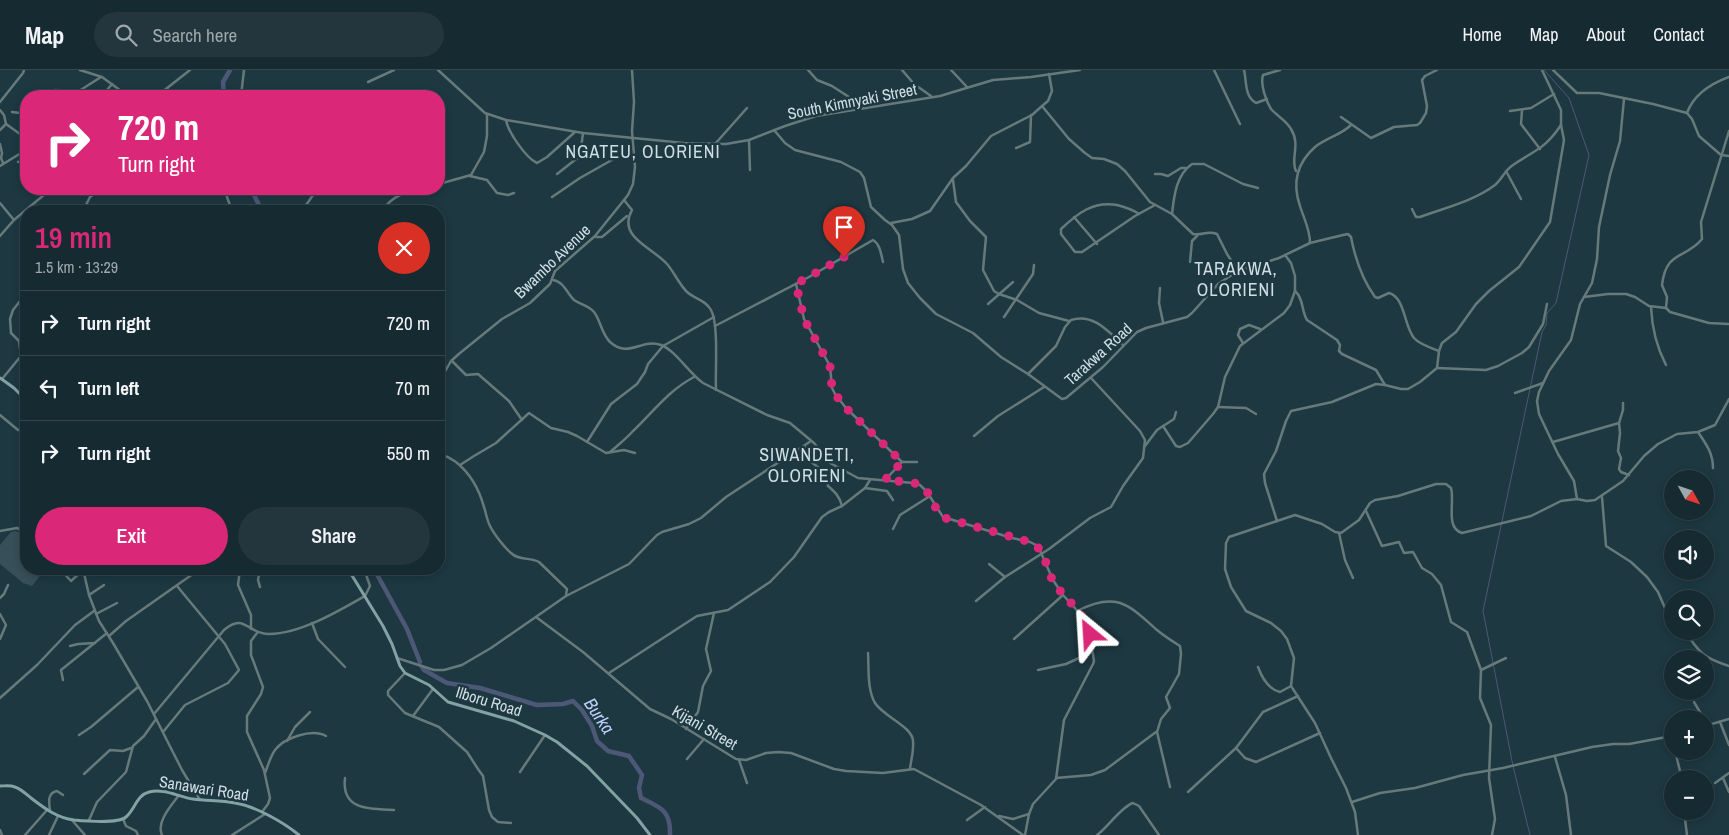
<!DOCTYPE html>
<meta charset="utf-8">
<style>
:root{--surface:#162a31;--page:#23363d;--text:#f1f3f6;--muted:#9ea7ab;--line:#35464d;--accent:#db2777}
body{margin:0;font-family:"Archivo Narrow",sans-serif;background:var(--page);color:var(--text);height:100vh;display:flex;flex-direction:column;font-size:19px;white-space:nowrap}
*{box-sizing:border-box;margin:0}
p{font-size:16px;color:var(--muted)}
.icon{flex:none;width:28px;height:28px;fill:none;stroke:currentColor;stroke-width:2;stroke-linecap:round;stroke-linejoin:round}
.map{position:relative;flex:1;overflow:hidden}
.side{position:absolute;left:20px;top:135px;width:425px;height:370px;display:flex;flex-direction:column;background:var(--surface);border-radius:20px;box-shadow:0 2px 8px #0003,0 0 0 1px var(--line)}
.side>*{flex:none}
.hud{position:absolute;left:20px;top:20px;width:425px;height:105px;border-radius:20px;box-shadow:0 2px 8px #0003,0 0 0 1px var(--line);background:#db2777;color:#fff;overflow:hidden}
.needle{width:32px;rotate:130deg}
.tools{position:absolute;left:1664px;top:400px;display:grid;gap:10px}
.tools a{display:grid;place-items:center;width:50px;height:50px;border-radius:50%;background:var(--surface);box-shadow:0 2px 8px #0003,0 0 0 1px var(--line);font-size:25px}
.pin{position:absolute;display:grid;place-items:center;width:42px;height:42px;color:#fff;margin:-51px -21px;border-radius:50% 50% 50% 0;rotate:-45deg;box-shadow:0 0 5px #0007}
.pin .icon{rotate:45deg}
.me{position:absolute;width:55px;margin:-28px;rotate:333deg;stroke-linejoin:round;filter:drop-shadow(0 0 4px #0008)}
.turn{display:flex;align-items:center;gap:18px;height:105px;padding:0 15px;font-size:22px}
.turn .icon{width:65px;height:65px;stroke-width:2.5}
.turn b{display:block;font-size:35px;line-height:42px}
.round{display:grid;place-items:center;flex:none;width:52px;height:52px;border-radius:26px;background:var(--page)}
.overview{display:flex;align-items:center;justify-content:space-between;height:85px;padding:0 15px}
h1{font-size:30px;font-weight:600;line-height:38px;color:var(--accent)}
.action{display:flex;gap:10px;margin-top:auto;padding:10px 15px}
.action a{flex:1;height:58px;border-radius:30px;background:var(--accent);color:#fff;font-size:20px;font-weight:600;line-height:58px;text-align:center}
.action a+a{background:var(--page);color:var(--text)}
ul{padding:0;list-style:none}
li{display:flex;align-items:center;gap:15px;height:65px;padding:0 15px;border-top:1px solid var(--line)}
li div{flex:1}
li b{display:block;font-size:19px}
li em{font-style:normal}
header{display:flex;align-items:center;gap:30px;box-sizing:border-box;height:70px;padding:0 25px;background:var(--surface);border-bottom:1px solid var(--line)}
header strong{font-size:24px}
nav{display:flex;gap:28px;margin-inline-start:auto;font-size:18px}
.search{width:350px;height:45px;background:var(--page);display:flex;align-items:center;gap:12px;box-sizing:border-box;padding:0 18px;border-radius:28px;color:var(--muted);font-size:19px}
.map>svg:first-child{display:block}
.green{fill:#374f58}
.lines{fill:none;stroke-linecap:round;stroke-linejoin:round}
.stream{stroke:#4d5877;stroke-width:1}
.river{stroke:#4d5877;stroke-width:4.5}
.street{stroke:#677a7b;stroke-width:2.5}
.secondary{stroke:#82a2a4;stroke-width:3}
.route{stroke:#db2777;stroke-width:9;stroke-dasharray:0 16.2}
.labels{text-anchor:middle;stroke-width:5;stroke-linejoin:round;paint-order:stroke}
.street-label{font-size:16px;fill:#cfdee4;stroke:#1d3841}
.neighbourhood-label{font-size:18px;letter-spacing:1px;fill:#cfdee4;stroke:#1d3841}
.water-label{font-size:18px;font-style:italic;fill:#bdcefb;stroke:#1d3841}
</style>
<header>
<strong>Map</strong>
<div class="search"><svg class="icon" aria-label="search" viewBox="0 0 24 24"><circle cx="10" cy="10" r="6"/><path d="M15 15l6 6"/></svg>Search here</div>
<nav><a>Home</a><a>Map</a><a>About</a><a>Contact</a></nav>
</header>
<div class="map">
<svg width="1729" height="765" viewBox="0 0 1729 765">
<rect width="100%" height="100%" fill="#1d3841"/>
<polygon class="green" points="15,461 26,464 26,499 45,499 32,516 23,513 0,494 0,475 11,462"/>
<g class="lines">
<polyline class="stream" points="1530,765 1513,696 1483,541 1542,262 1546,255 1547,243 1556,233 1589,85 1569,28 1544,0"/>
<g class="river">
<polyline points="224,26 223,12 230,0"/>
<polyline points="251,119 262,141"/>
<polyline points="374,499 407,559 420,592"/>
<path d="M422,597L424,600L447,613L480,618L537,635L563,634L573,631L582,640L592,656L597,671L608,681L629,686L642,705L639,718L641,728C660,737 671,740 670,765"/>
</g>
<g class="street">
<polyline points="80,0 102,7 128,26"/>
<polyline points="438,0 485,43 506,50 583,63 684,73 726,74 749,70 785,56 816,46 940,26 993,10 1031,7 1080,0"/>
<polyline points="808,0 817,10 832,16 866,38"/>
<polyline points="902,0 914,14 931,26"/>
<polyline points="951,0 967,17"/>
<polyline points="1214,0 1240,54"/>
<path d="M1244,0C1247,12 1244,26 1256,33L1267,29"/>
<path d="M1280,0L1263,5C1260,14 1266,31 1271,39C1277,46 1286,50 1291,59C1301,75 1290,89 1296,101"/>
<polyline points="1553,0 1577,23 1599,23 1653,34 1687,43 1692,49 1699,66 1721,85 1729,86"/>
<polyline points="368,12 394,0"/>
<polyline points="167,18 171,26"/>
<polyline points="44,26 55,20 79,21 101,7"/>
<polyline points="102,26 112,14"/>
<polyline points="157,26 190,0"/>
<polyline points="241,26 244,0"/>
<polyline points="0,32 23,3 24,0"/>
<path d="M1042,36L1069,69L1085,83L1092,88L1104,89L1117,94L1125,101L1150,132L1172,144L1193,164C1202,166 1207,160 1217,164L1227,184L1238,201"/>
<polyline points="0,40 4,45 6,54 20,64"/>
<polyline points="1522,40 1521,54 1540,79"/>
<polyline points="1510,41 1531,38 1554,24"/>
<polyline points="12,42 20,43 26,38"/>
<path d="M1687,43C1694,24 1710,14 1729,7"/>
<polyline points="1341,47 1371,68 1394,57 1417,55 1420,53 1426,43 1427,36 1422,10 1425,6 1437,0"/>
<path d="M506,50C508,62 526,88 537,93L547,87L575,62"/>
<polyline points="0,60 6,54"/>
<path d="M774,60L785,73L795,80L841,92L860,102L864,108L871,137L885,150L892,155L899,165L903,199L908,213L920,228L936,244L973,263L1001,287L1028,304L1062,329L1066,328L1103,297L1137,262L1146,258L1187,247L1192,243L1218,214L1238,201L1279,188L1310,173L1343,165L1348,164L1351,167C1355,188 1362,209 1375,227L1378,228L1389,223C1405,227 1404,256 1414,268C1419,274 1431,278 1439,281"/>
<path d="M1729,61L1701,152L1702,169C1686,189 1666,180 1662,215L1667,227L1666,238L1670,242L1709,253L1729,254"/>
<polyline points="749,70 750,100"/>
<polyline points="0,74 2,83 1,88 3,93"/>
<polyline points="715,74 747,38"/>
<polyline points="1016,78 1030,72 1031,45"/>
<polyline points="18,92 26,90"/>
<polyline points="0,96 26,80"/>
<polyline points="1506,101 1521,129"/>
<polyline points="557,104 580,86 583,63"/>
<polyline points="1155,104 1161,104 1168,106 1181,98 1186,98"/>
<polyline points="470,106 487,110 497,123 508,125 514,123"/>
<polyline points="953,110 956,132 970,151 986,167 983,200 994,221 999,224 1017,230 1039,243 1069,251"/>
<polyline points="439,114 471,105 484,82 487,66 487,44"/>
<polyline points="226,119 227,127 232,141"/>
<polyline points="346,119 351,121 360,119"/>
<polyline points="552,127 580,108 633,78"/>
<path d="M624,130L632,140C617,167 652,177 667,194C674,202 679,214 687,222C695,229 706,230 711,240C719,254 715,302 716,320"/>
<polyline points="0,133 14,150"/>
<path d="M1412,139L1416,147H1420C1444,138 1474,131 1495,115C1502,109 1505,100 1513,95C1535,80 1545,79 1561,55"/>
<polyline points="83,141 90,127 101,119"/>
<polyline points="302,141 313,125 329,119"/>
<path d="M383,141C389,128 405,122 417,119"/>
<path d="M1139,144C1132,139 1125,137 1117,135C1093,131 1078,143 1061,159V164L1075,182H1082L1135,146L1155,135"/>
<path d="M1172,144C1174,126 1176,105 1192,94H1204L1243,114L1258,118"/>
<polyline points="1074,147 1097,174"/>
<polyline points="891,153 912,149 930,141 953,108 966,96 991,66 1032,45 1042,36 1048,31 1052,21 1049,4"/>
<polyline points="0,166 14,150 51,119"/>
<polyline points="596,167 602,167 627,146"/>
<path d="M1310,173C1310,159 1304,149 1300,136C1292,113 1297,93 1315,77C1326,68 1341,65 1351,55"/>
<polyline points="1190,192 1192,171 1197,166"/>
<path d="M553,210C563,211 567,223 574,230C581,235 588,235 594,242C601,251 601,263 610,272C629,289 641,268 661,275C675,280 689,303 703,313L767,345L790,353L814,373L830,393L858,408L913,413L920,415L927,422L943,447L1012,468L1030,472L1038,476L1053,510L1063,525L1083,547L1089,558L1094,591L1093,594L1064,650L1056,709L1033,734L1029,744L1025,765"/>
<polyline points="796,214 804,249 830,296 832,318 835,324 846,338 902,392"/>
<polyline points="1160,218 1159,233 1163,252"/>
<path d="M1295,221C1304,229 1301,240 1307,250L1337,270L1340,275L1339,281L1342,284L1376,300L1385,315"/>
<polyline points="1584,227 1608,224 1626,224 1635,227 1649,236 1666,238"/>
<polyline points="988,234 1013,212"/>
<path d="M1651,237C1652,258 1656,276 1666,295"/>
<polyline points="1004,247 1033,204 1034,195"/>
<path d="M715,256L809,207L873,170C880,174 881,184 883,192"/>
<polyline points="1243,273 1238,265 1240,259 1249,255 1260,259"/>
<polyline points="21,286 26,289"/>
<polyline points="452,291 466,305 478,304 509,331 522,350"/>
<polyline points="1437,298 1486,300 1498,296 1522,283 1529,277 1543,254 1547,234"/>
<path d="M1028,304L1056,276L1065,257L1071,250C1093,243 1108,261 1123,275"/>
<polyline points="2,309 21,286 19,271 11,263 10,249 13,240 24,226 26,218"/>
<polyline points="439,312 451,291 460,283 502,249 530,233 550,214 555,201 595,166 628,125 633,114 635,97 632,61 634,32 632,0"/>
<polyline points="1515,323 1543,313"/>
<polyline points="1623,333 1623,340 1619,353 1620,363 1618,381 1621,388 1619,399 1621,402 1629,405"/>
<polyline points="1218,337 1246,338 1256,344"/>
<polyline points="0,345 18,360 26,360"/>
<polyline points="1163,356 1176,376 1180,377 1188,373 1213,344 1218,337 1225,307 1240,276 1284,243 1290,235 1295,221 1295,206 1291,193 1285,185"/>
<path d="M1698,362C1706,374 1713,383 1713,398"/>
<polyline points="974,366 998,346 1044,317"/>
<polyline points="587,372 611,334 637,314 645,302 648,294 663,276 714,247"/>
<polyline points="1553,372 1619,353"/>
<polyline points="1145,376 1157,360 1174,349 1176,342"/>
<path d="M805,377V387L824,402L827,407L828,416C835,422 840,427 842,436"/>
<path d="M610,382C618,375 626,369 633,361C653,342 669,320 694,307"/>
<path d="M439,385C446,385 450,388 456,392C471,404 479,419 484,437C486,443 487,450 490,456C494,464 504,477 511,483C519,491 530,487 539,492L567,519L566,525"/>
<polyline points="460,395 474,386 496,373 529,343 551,358 568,362 577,366 606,383 624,380 635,383"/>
<polyline points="885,410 902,392 917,392"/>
<polyline points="865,418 887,421 893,430"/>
<polyline points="1602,427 1606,476 1631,492 1647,507 1658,522 1665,538 1672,545"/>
<polyline points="1577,429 1574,411 1558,384 1539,344 1537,331 1539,322 1549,301 1571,270 1580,234 1592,213 1597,189 1599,157 1610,105 1620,71 1624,29"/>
<polyline points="1366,441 1382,476 1399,472 1404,483 1413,482 1422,498 1432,504 1441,515 1451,552 1467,562 1481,600 1480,628 1491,655 1489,708 1495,749 1492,765"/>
<polyline points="1277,451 1265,413 1264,404 1276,381 1286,351 1291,341 1332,332 1376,314 1385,315 1401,319 1408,319 1420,312 1437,298 1439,281 1442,273 1456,262 1476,234 1489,221 1519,197 1550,152 1564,70 1561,55 1561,40 1542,0"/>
<polyline points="893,459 900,445 930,426"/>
<polyline points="0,461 17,458 26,462"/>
<polyline points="1339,463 1345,490 1353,508"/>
<polyline points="989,494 1005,507"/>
<polyline points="60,499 71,511 83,500"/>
<polyline points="83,499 89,525 99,551 113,573 147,631 182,700 200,730"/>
<polyline points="240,499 238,515 251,545 251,559"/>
<polyline points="260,517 258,510 260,499"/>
<polyline points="89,525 104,515"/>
<polyline points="0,528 4,524 8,515"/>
<polyline points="976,531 1005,507 1049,479 1090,448 1111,437 1123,416 1143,388 1145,370 1140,361 1091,308"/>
<path d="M1077,541C1116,521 1128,534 1157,560C1164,566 1172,571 1180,576L1181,584L1179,604L1166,627L1170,638L1161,649L1157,662L1170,717"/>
<polyline points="0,544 6,555 0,569"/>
<polyline points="96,544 117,533"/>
<polyline points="536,547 583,582 650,639 671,649 736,689 746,690 766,683 778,682 791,683 834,699 846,701 883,703 914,699 981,735 1023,765"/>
<polyline points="312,553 318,569 345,597"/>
<path d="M1685,561C1699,583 1704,588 1729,596"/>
<polyline points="257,563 251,571 251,585 263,617 261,624 247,646 247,662 264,700 270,728 268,734 262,742"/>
<polyline points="109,566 126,551 200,499"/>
<polyline points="1014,569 1063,525"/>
<polyline points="70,576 78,574 95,573"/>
<path d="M868,583C869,599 867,619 875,633C884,647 912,656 913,671C914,680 911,690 910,699"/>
<polyline points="397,588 434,600 444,600 462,595 491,578 566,526 629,494 657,465 662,462 689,454 701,448 726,427 811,371"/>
<path d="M1258,597C1262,608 1268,619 1280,622L1291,616"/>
<polyline points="1038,600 1066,594 1092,582"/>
<polyline points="1481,600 1506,588"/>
<polyline points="405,603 388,621 388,625 405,643 439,657 467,682 478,699 483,706 489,740 492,747 498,752 511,753"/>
<polyline points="609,603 697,546 728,540 770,512 794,487 822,447 829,442 842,436 865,418 870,410"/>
<polyline points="63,610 61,600 107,563"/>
<polyline points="0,628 37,595 75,555 94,541"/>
<polyline points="1694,632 1704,649"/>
<path d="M154,644L224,560C245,542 247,564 269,564C300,564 339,541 365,526L370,516L364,499"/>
<polyline points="413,646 433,619"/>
<polyline points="1720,652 1729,675"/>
<polyline points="1705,656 1729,649"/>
<polyline points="686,659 698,642 703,616 711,601 706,579 714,543"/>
<polyline points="163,662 185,635 228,613 239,600 225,574 177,516"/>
<polyline points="79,665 91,657 138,617"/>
<polyline points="1670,667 1672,673"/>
<polyline points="287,671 295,657 310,642"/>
<polyline points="1236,678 1245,688 1256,692 1320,663"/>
<polyline points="1675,681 1682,709"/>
<polyline points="1555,687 1566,725 1571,765"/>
<polyline points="687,689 704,669"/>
<polyline points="739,690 747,713"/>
<polyline points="520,702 545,665"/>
<path d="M265,703C268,696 270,687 275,680C284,668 312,658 326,666"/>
<polyline points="84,704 110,680 123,681 131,678"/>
<path d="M345,708C341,741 371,739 394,740"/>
<polyline points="1056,708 1091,705 1105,700 1156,662"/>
<polyline points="1723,708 1729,722"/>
<polyline points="1715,713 1729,703"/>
<polyline points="1188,722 1236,678 1263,642 1298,626"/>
<polyline points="1352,732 1380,723 1415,718 1463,705 1503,698 1592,677 1613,674 1629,674 1672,666"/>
<path d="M50,741C49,732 47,723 57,721L63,725"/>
<polyline points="1684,741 1687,765"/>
<polyline points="999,746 1013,749 1029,744"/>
<polyline points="71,749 85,765"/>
<polyline points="123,749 126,756 136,761 138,765"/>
<polyline points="89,750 97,732 126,702 133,676 144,666 156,649"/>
<polyline points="967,750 985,737"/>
<polyline points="0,760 2,765"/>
<polyline points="25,765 47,740"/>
<polyline points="49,765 58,746"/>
<path d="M162,765C156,752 171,736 179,725"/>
<polyline points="232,765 265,744"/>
<path d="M1097,765C1108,757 1121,737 1133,733L1139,736L1159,765"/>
<path d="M1358,765L1355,742L1346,718L1331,688L1315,653L1291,616L1294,588L1287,569L1281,561L1271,553L1246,541L1231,517L1225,499L1226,473L1229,467L1295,445L1322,454L1335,462L1341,463L1359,450L1370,433L1375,430L1398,426L1436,414H1446L1451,418C1455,432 1445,458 1462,463L1531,446L1561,431L1577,429L1587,431L1595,430L1623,411L1644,386L1658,374L1677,364L1698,362L1715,355L1729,329"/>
</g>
<g class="secondary">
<polyline points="0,308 14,318 26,330"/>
<polyline points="348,499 383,556 392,574 400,596 405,603 429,615 448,632 514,651 545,665 557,672 587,696 637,748 650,765"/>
<path d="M0,716C5,716 10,715 15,717C21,719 26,724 31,728C44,738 57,748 74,750C85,751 118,754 126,747C135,739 137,725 149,722C164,718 179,727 193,729C207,731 221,730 235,733C255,736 283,752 299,765"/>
</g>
</g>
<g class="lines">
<path class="route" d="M844,187L796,214L804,249L830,296L832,318L835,324L846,338L902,392L885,410C896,412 912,410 921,416C933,424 933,441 945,448L1030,472C1045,478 1046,498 1053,511C1064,529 1086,543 1090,564"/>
</g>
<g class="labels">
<g class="street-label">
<text transform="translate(852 31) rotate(-11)" y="6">South Kimnyaki Street</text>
<text transform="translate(552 191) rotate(-44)" y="6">Bwambo Avenue</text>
<text transform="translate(1098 284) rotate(-42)" y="6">Tarakwa Road</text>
<text transform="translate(489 631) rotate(17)" y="6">Ilboru Road</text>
<text transform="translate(705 657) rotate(30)" y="6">Kijani Street</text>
<text transform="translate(204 718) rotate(9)" y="6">Sanawari Road</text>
</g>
<g class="neighbourhood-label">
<text x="643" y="88">NGATEU, OLORIENI</text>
<text x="1236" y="205">TARAKWA,<tspan x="1236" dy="21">OLORIENI</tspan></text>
<text x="807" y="391">SIWANDETI,<tspan x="807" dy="21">OLORIENI</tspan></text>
</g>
<g class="water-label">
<text transform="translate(599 646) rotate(56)" y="6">Burka</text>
</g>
</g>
</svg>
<div class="tools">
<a><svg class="needle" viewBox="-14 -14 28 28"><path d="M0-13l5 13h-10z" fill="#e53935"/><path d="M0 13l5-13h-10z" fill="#9ea7ab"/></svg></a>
<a><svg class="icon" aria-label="sound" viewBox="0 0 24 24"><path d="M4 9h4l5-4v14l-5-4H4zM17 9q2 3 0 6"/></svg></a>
<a><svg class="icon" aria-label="search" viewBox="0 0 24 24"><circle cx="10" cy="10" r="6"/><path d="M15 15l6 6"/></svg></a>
<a><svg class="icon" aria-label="layers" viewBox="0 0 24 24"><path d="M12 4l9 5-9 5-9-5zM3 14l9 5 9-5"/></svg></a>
<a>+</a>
<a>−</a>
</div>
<div class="pin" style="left:844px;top:187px;background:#d93025"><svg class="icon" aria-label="arrive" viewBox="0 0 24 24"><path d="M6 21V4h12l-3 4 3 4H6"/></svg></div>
<svg class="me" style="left:1090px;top:564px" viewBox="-20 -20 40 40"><path d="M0-17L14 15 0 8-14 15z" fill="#db2777" stroke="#fff" stroke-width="4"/></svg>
<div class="hud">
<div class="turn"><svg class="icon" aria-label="right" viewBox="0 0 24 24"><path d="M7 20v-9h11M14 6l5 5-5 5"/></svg><div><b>720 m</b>Turn right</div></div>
</div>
<section class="side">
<div class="overview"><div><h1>19 min</h1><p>1.5 km · 13:29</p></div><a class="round" style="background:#d93025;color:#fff"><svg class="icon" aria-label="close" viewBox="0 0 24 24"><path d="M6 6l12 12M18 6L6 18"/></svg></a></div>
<ul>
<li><svg class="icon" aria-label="right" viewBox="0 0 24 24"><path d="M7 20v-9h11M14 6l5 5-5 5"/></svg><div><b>Turn right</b></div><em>720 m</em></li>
<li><svg class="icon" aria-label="left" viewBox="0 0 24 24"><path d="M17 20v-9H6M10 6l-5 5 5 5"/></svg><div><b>Turn left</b></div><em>70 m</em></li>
<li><svg class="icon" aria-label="right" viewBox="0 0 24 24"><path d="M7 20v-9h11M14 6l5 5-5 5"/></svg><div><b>Turn right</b></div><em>550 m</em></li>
</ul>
<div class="action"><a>Exit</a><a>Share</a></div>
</section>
</div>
